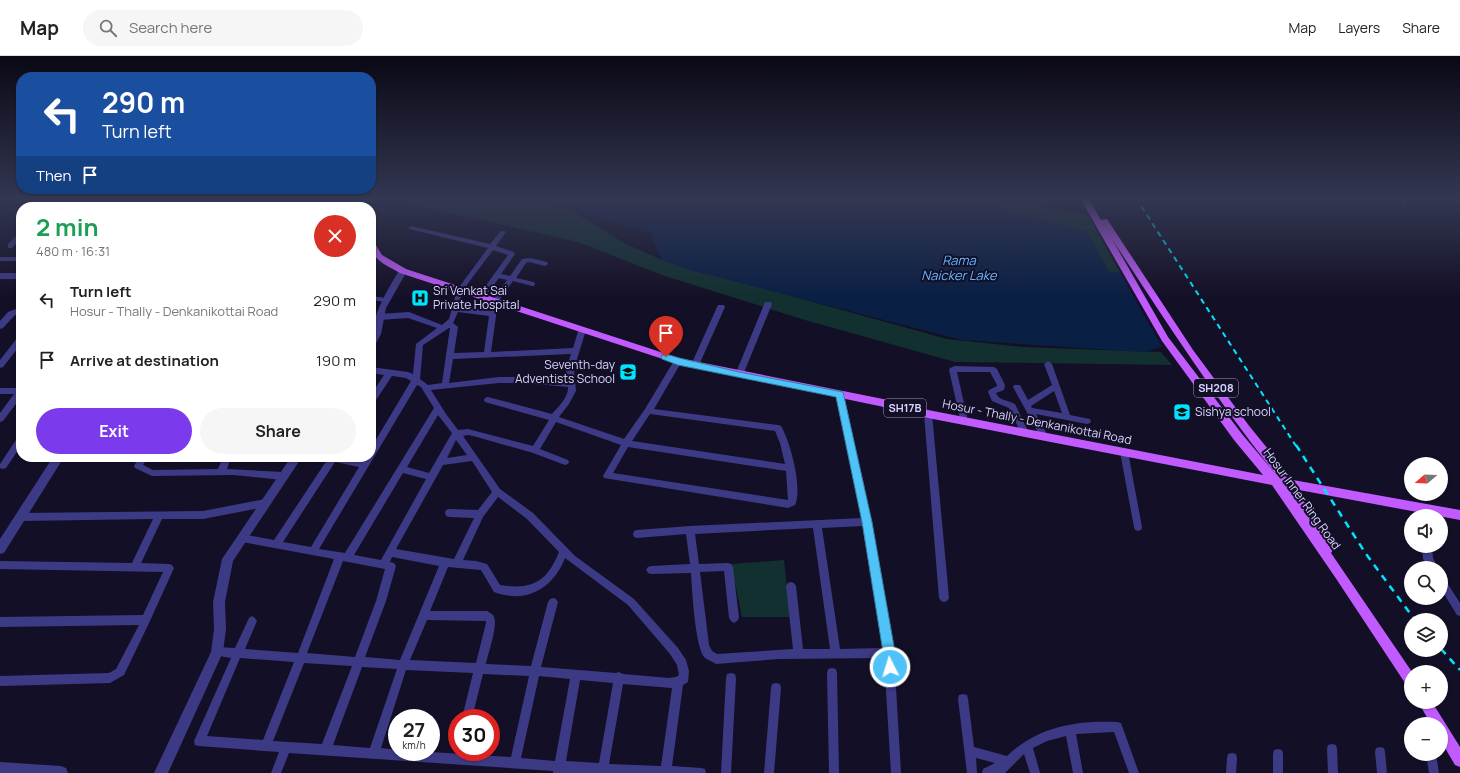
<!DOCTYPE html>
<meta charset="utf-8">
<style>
:root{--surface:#fff;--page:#f6f6f6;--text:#222;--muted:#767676;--line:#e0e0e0;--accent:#7c3aed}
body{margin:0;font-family:Manrope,sans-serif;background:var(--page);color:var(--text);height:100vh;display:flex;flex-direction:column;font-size:15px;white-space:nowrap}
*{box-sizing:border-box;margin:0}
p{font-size:13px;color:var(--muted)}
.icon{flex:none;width:22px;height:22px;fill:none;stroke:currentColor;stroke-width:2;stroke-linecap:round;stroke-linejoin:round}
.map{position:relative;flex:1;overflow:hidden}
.side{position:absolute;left:16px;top:146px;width:360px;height:260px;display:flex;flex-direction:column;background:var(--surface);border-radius:16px;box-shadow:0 1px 3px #0004}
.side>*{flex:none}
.top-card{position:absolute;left:16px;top:16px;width:360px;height:122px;border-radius:16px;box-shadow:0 1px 3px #0004;background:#1a4fa0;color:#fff;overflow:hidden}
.needle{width:26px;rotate:251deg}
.tools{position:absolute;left:1404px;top:401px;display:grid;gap:8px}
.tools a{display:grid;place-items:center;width:44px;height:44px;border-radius:50%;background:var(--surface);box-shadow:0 1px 3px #0004;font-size:20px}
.speed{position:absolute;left:388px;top:653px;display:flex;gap:8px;font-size:20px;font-weight:700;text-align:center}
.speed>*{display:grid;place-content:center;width:52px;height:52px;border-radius:50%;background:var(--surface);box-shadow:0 1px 3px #0004;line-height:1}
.speed small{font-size:10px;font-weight:400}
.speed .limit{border:6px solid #d22;background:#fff;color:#111}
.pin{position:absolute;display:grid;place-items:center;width:34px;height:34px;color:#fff;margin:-41px -17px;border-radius:50% 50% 50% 0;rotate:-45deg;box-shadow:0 0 4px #0007}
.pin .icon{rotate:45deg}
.me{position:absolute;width:44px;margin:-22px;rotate:355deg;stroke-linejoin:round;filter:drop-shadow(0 0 3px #0008)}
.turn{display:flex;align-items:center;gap:14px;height:84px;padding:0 20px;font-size:18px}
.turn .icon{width:52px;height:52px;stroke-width:2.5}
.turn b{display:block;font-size:28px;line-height:34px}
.then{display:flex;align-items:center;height:38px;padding:0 20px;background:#0003;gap:8px;font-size:15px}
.round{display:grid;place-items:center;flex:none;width:42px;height:42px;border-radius:21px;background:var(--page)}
.overview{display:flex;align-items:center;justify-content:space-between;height:68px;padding:0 20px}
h1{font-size:24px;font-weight:700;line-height:30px;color:#1e9e55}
.cta{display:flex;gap:8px;margin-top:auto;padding:8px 20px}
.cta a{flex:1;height:46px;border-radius:24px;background:var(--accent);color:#fff;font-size:16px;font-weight:700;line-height:46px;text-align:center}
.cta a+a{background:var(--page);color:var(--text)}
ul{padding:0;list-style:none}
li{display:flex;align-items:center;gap:12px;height:60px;padding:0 20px}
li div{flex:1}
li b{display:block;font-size:15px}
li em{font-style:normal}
header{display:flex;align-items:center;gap:24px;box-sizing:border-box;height:56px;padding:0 20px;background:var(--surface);border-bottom:1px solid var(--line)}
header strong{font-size:19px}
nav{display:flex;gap:22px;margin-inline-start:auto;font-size:14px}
.search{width:280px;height:36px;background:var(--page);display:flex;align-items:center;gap:10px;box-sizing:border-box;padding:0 14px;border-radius:22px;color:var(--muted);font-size:15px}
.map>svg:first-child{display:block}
.green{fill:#12302f}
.water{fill:#0a1f44}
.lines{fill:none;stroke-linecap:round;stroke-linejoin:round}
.minor{fill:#3d3a85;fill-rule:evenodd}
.tertiary{fill:#3d3a85;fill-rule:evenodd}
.primary{fill:#c25bff;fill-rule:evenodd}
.rail-far1{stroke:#00e5ff;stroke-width:2;stroke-dasharray:5.5 4.5;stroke-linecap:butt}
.rail{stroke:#00e5ff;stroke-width:2.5;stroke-dasharray:7 6;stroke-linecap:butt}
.route{fill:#4fc3f7;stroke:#337fa1}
.labels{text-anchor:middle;stroke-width:4;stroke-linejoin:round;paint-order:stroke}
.shield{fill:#130f26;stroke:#9e99be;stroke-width:1}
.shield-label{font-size:11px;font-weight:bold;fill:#d9d4ff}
.poi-label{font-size:12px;fill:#d9d4ff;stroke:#130f26;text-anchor:start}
.street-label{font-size:12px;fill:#d9d4ff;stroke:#130f26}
.water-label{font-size:13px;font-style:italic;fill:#62b6ff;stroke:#130f26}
</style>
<header>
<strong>Map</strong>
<div class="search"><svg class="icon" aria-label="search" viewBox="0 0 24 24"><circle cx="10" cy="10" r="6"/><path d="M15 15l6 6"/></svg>Search here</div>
<nav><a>Map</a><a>Layers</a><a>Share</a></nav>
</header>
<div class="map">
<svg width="1460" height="717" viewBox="0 0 1460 717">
<rect width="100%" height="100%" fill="#130f26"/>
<g class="green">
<polygon points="406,142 520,142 528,145 567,152 624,187 662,204 947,283 1023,291 1161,296 1172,309 955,306 805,264 662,219 578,186 402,146"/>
<polygon points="971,142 1013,142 1041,151 1085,158 1089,161 1120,216 1109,216 1087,176 1013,157"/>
<polygon points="784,504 790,561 742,561 731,508"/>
</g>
<polygon class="water" points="520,142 971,142 1013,157 1087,176 1109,216 1120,216 1162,291 1142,296 961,284 690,214 662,204 650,177 571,153 528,145"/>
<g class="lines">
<g class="minor">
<polygon points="84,142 90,142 83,151 77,151"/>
<polygon points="213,142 219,142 213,151 207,151"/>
<polygon points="1396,142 1402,142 1407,148 1404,150 1402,149"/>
<polygon points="49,143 59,143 62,145 58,151 52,151 55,147 47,146 47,144"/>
<path d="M411,170L490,188L501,175H505L506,176L496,190L514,196L515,198L501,218L510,220L522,203C531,201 538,204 547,206L548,208L545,210L529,206L526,207L516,222L534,226L535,228L534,230H532L513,225L498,246L491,296L573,292L579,272H585L586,274L574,313L576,335L569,348L559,361L624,383L645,353L675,303L678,302L682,305L654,353L778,369L781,370C790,385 803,432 795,449L788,452L604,422L603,420L621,389L556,366L540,393L568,404L569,406L568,408L565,409L533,397L477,381L468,379L463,380L500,433L533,457L575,500L634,543L678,592L686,604L689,615L688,626L683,629L672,710L701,712L705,713L706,717H553V715L289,697L281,717H271L279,696L199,690L195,689L194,685L231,602L213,599L212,596L213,593L217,591L235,592L249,562L252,560L255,562L257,565L245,593L298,597L334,503L242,486L239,485L237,482L239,479L242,478L274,484L329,401H344L363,405L366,401H371V392L411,325L406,322L392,320L374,347L371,348V339L384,319L371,317V311L408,316L413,318L416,288L437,272L408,262L379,264L375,261L379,258L409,256L442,269L449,263L457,234L488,192L409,173L408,172ZM493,194L508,199L479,239L477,241L479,243H483L499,222L507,224L491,246L490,255L459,251L463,234ZM458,256L489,260L484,296L454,297L458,271L453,267ZM449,272H450L442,327L428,329L420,323L423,289ZM571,298L566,313L567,325L524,321H499L449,327L453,303ZM499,327H524L568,331C569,341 558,351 552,358L488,341L485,342L484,344L485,346L549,364L533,390L468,373L458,374L446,358L431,334ZM417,329L421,331L434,352L345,497L319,493ZM650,358L775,375L780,387L785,408L632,385ZM438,359L452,377L429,417L407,411ZM456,384L467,399L447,402ZM628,391L786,415L788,444L613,417ZM472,405L492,436L478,454L449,453L446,454L445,457L446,460L449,461L474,462L454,503L396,493L443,409ZM335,406L359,411L311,491L283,486ZM403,417L426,423L381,504L354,499ZM498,441L527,463L559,496C547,526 532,534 500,529L487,508L476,505L463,504L483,461ZM392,501L439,510L400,604L365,601L386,545L396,510L394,507L390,506ZM565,502L628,549L670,598L677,609L679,619L676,621L669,622L623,618L619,616L616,617L541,611L558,546L556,543L553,542L550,543L548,546L531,610L486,608C488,597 498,570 494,561C493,558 490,557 487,555H430L448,511L481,514L494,536C526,548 553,533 565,502ZM343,505L385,513L376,545L355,601L307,597ZM427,564L486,565V567L476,607L410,604ZM240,602L294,606L263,684L207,680ZM304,607L352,610L322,688L273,685ZM362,611L397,613L370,692L333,689ZM406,614L473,617L462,662H472L483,618L529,620L511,701L431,696H397V694L381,692ZM539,620L570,623L555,705L521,702ZM580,624L613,627L599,707L566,705ZM623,628L672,632L661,710L609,708Z"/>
<polygon points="21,176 21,182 12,192 8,192 8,188 19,177"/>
<rect x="0" y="201" width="21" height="4"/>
<polygon points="371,240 386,242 390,244 386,246 371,244"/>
<polygon points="765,246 771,246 772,248 743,319 742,321 736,321 735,319"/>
<polygon points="718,249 724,249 725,251 699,309 698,311 692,311 691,309"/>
<polygon points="21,251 21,256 14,260 3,272 0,273 0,265 8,256"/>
<polygon points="21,280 21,288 3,311 0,312 0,304 18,281"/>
<path d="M1048,305L1052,308L1070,359L1090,363L1091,365L1090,367L1087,368L1036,358L1048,380L1047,382H1041L1013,331L1014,329H1020L1028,344L1052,329L1044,308ZM1054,335L1062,357L1032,352L1031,350Z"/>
<path d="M955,310L994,311L997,313L1005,329L1004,334L996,337C999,345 1008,344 1015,348L1029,377L1028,379H1022L1009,352L992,345L988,336L989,334L997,330V329L990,316H957L968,365L967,367H961L949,314L950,312Z"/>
<polygon points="0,332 21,332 21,341 3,365 0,366 0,357 14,338 0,338"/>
<path d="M840,335L844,338L871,466L894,597L901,717H891L884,602L779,603L716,608C713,606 708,604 705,602C695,593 692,533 691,517L651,518L648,517L646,514L648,511L651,510L690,508L686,478L637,482L634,481L633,478L634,475L637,474L690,470L862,462L836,338ZM863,470L883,592L840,593L822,472ZM813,472L830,593H803L796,530L794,527L791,526L788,527L786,530L793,593L717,598L712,595L709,589L700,516L724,515L729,562L731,565L734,567L737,565L739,562L733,511L731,508L728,507L699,508L695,478Z"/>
<polygon points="928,355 931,356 932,358 949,542 947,545 944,546 941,545 939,542 924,358 925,356"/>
<polygon points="21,380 21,390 6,412 3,413 0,412 0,408 18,381"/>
<polygon points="1124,393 1127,394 1128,396 1142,471 1141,474 1138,475 1135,474 1134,471 1120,396 1121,394"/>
<polygon points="139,401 148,401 143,409 153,414 218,413 223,401 231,401 227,413 283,416 286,418 287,420 286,422 283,424 234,419 152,420 135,412 134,410"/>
<polygon points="265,443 268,444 269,447 268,450 265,451 203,463 162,463 141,507 169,508 172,509 174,512 149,567 124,619 110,627 0,630 0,620 109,617 116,613 139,569 0,571 0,561 143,559 163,516 0,513 0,505 132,507 153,463 21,465 18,464 17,461 18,458 21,457 203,455"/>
<polygon points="1422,448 1425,449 1428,460 1420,460 1418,452 1419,449"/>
<polygon points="1422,490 1432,490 1433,502 1438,512 1428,512 1423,503"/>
<polygon points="1441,521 1444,522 1460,547 1460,560 1457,559 1441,533"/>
<polygon points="832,612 836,613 837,617 839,717 829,717 827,617 828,613"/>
<polygon points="731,617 735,618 736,622 731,717 721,717 726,622 727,618"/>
<polygon points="776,627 780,628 781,632 774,717 764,717 771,632 772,628"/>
<path d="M963,638L967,639L968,643L974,691L1007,700C1037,671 1076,664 1117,666L1121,667L1139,717H1129L1114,676L1076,678L1083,717H1073L1066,680L1047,685L1033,692L1040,717H1030L1024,698L1005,717H982L983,713L995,707L976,702L977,717H967L958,643L959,639Z"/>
<polygon points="1332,688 1336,689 1337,693 1338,717 1328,717 1327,693 1328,689"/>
<polygon points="1380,691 1384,692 1385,696 1387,717 1377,717 1375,696 1376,692"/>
<polygon points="1278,693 1282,694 1283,698 1283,717 1273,717 1273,698 1274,694"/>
<polygon points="1232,697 1236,698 1237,702 1236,717 1226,717 1227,702 1228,698"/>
<polygon points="1426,698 1436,698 1439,717 1429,717"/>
</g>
<g class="tertiary">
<polygon points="336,142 348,142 325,150 321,148"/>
<path d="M380,142H396C393,146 383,146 380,142Z"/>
<path d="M403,212L407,215L386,252L381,278L374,291L371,292C371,260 384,240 400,213Z"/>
<rect x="0" y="217" width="21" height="6"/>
<polygon points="53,401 64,401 4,497 0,498 0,483"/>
<polygon points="291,401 302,401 233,505 225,546 226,573 223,596 168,717 154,717 211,596 214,573 213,546 222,503"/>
<polygon points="0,706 61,710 66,712 68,717 0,717"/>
</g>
<g class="primary">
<polygon points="350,142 358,142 362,151 354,151"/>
<path d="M1080,142H1088L1101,164L1107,163L1193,294L1250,371L1293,424L1460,454V464L1299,434L1331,490L1333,494L1331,497L1412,616L1411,632L1407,630L1337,524L1272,429L928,362L903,355L678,308L400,217C385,208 371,205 371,185L374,186L382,199L406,213L679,302L903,347L928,354L1263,419L1234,384L1162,285ZM1112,183C1165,264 1217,345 1278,421L1242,378L1168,281Z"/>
<polygon points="1418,646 1432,646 1460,691 1460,711 1455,709 1441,685 1441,668 1431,668"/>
</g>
<polyline class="rail-far1" points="1136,142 1296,390"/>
<g class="rail">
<polyline points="1296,389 1366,498 1415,564"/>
<polyline points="1441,593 1460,614"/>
</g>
</g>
<linearGradient id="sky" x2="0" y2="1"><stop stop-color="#0a0815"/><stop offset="0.59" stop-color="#333752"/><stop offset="1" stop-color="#333752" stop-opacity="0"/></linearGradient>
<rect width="1460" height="242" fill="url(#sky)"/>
<polygon class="route" points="666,298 679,302 739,316 843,336 872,466 895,596 896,611 894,615 890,616 886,615 883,596 862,466 836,341 678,309 662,303 661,301 662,299"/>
<defs>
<g id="hospital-square" transform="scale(0.9)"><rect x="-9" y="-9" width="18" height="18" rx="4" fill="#00e5ff" stroke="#130f26"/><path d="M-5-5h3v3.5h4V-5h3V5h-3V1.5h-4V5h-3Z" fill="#111"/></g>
<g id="school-square" transform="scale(0.9)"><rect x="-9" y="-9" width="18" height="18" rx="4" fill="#00e5ff" stroke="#130f26"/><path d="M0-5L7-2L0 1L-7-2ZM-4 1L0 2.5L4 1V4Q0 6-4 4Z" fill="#111"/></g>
</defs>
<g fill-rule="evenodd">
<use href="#hospital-square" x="420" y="242"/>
<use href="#school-square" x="628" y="316"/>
<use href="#school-square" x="1182" y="356"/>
</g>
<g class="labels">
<g class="shield">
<rect x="1194" y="323" width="44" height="18" rx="3"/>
<rect x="884" y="343" width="42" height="18" rx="3"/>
</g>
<g class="shield-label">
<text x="1216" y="336">SH208</text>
<text x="905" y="356">SH17B</text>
</g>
<g class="poi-label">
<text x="433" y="239">Sri Venkat Sai<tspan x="433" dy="14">Private Hospital</tspan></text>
<text x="615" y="313" text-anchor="end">Seventh-day<tspan x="615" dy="14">Adventists School</tspan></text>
<text x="1195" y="360">Sishya school</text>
</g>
<g class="street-label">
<text transform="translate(1037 366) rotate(11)" y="4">Hosur - Thally - Denkanikottai Road</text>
<text transform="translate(1302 443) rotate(54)" y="4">Hosur Inner Ring Road</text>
</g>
<g class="water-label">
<text x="959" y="209">Rama<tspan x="959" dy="15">Naicker Lake</tspan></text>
</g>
</g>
</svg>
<div class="tools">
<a><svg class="needle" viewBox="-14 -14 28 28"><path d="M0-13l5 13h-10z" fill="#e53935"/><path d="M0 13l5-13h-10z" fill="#767676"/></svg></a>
<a><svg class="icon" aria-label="sound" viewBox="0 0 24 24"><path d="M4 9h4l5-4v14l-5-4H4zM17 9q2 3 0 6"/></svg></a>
<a><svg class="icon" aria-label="search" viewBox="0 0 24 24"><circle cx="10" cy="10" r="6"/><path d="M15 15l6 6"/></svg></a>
<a><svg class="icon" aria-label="layers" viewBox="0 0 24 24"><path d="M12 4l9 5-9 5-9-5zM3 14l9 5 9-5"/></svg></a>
<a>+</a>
<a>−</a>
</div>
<div class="speed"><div>27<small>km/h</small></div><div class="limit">30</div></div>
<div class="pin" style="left:666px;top:301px;background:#d93025"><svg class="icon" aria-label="arrive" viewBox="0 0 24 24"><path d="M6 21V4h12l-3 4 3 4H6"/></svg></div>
<svg class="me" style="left:890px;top:611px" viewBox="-20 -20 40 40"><circle r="17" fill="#4fc3f7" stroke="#fff" stroke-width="3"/><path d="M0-11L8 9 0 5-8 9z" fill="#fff"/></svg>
<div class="top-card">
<div class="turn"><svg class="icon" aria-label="left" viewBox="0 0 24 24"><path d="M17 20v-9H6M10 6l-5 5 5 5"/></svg><div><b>290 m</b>Turn left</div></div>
<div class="then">Then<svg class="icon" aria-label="arrive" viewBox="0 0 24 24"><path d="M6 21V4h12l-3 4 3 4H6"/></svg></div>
</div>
<section class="side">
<div class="overview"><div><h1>2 min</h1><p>480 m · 16:31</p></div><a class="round" style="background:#d93025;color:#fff"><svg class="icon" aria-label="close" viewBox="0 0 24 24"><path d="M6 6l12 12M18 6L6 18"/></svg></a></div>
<ul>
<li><svg class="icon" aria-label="left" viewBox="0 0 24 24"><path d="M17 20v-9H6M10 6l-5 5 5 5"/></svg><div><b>Turn left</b><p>Hosur - Thally - Denkanikottai Road</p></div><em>290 m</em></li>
<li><svg class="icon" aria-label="arrive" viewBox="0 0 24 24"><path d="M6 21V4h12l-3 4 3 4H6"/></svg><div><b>Arrive at destination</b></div><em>190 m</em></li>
</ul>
<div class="cta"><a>Exit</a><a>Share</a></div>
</section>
</div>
